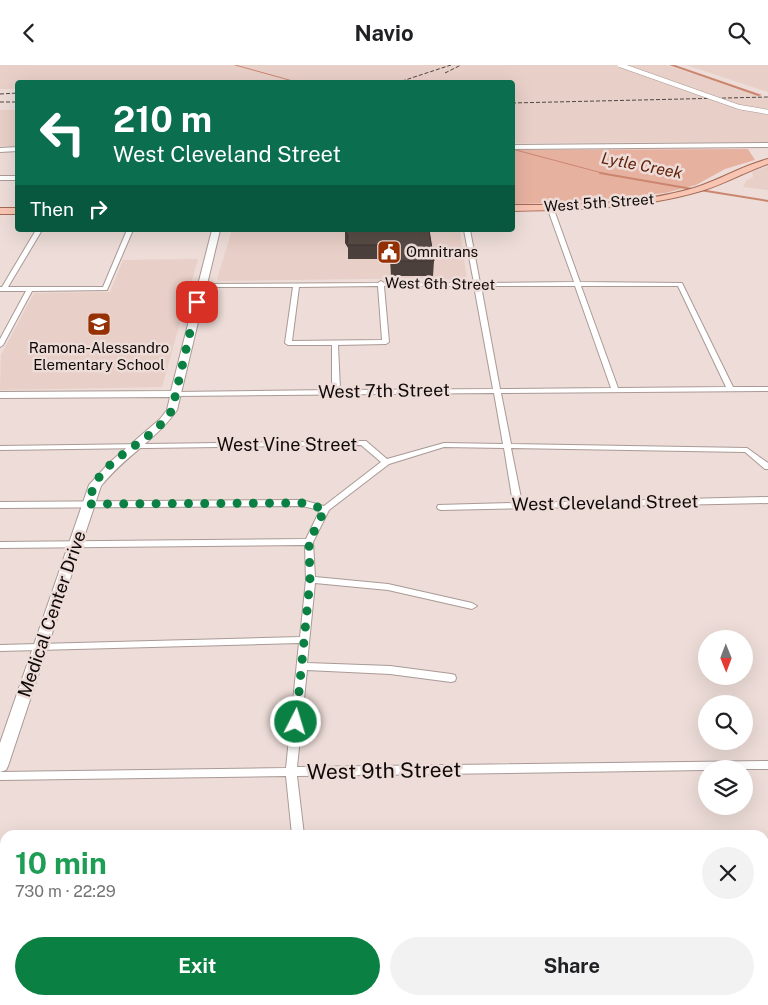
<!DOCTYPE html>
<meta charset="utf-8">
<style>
:root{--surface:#fff;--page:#f2f2f2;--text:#202124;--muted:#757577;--accent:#0b8043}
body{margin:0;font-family:"Public Sans",sans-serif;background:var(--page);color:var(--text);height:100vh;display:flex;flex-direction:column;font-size:19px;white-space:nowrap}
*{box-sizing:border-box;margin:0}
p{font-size:16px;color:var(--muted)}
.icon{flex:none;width:28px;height:28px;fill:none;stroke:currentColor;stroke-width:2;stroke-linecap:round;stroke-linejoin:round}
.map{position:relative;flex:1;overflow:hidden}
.details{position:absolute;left:0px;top:765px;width:769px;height:175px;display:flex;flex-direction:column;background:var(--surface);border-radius:15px 15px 0 0;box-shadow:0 5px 20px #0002}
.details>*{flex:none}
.top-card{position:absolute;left:15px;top:15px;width:500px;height:152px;border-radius:5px;box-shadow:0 5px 20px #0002;background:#0b6e4f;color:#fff;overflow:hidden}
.needle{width:32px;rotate:179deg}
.fabs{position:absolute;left:698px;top:565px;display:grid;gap:10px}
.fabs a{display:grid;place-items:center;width:55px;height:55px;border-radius:50%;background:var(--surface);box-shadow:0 5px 20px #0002;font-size:25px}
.pin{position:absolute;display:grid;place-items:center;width:42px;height:42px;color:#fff;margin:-21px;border-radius:10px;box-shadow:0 2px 8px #0006}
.me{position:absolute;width:55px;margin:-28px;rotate:5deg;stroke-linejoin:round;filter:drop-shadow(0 0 4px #0008)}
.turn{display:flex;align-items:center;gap:18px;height:105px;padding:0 15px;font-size:22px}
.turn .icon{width:65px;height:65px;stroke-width:2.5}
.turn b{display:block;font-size:35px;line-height:42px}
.then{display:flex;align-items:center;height:48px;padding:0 15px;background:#0003;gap:10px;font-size:19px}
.round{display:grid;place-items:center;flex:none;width:52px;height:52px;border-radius:26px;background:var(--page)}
.head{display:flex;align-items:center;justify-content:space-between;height:85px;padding:0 15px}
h1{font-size:30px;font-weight:700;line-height:38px;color:#1e9e55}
.action{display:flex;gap:10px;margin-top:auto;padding:10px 15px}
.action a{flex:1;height:58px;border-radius:30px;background:var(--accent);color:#fff;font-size:20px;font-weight:700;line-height:58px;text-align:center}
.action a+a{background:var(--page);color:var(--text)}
header{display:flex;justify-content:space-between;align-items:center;height:65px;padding:0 15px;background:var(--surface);font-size:22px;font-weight:700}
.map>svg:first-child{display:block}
.built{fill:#e8cfc7}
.green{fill:#e7b1a0}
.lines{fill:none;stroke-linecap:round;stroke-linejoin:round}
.stream-far1{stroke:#cb866f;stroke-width:1}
.stream{stroke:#cb866f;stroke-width:2}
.canal{fill:#cb866f;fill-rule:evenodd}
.street-casing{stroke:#aa9a95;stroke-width:2}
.secondary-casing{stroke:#aa9a95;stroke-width:2}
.primary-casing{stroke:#a46a57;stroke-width:2}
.street{fill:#fff;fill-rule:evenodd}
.secondary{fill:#fff;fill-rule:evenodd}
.primary{fill:#f9c5b3;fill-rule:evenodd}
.rail{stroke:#504845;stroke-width:1;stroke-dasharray:4 2;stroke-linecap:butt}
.street-bridge-casing{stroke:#aa9a95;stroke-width:5.5;stroke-linecap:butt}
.street-bridge{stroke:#fff;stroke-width:4.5}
.wall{fill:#4c403c}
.building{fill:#584b46;stroke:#3e3431}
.route{stroke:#0b8043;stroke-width:9;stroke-dasharray:0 16.2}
.labels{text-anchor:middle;stroke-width:5;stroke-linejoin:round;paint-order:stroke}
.far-street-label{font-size:15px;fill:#0f0a08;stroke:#eddcd7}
.far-poi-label{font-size:15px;fill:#0f0a08;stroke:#eddcd7;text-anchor:start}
.far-water-label{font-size:16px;font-style:italic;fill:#62230c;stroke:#eddcd7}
.street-label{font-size:18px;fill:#0f0a08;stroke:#eddcd7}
.near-street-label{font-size:21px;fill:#0f0a08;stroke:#eddcd7}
</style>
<header><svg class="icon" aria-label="back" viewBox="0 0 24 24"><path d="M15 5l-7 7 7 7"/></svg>Navio<svg class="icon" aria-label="search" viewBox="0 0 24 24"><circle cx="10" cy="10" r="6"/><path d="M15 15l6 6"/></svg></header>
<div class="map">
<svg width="768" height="940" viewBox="0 0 768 940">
<rect width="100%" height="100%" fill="#eddcd7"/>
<g class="built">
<polygon points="0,0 666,0 768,34 768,77 513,78 512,18 18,18 17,24 0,24"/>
<polygon points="686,0 768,0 768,27"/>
<rect x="0" y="45" width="17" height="36"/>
<polygon points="768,101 768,125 743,122 746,116 753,112 752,107"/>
<polygon points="232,165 460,165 467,216 428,213 220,216 217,214"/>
<polygon points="198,194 162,322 0,325 1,290 34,228 110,227 123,195"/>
<polygon points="764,792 768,792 768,940 488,940 488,935 764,935"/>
</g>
<polygon class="green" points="748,84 755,95 725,104 696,120 665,128 567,138 513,139 513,85"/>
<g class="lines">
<g class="stream-far1">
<polyline points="235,0 300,18"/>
<polyline points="512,84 606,109"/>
</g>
<g class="stream">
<polyline points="600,108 692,124"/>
<polyline points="700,125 768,136"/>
</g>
<polygon class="canal" points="669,0 675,0 762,30 758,31"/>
<g class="street-casing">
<g id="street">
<rect x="0" y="111" width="18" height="4"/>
<path d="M550,140L553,142L580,217L682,218L733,322H768V326L501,328L511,379L747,383L768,398V404H765L745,387L511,383L522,438L768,432V438L441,445L438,444L437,442L438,440L513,438L504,383L444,382L389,399L329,445L313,477L315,512L388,519L472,538L477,541L472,544L388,525L315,518L307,598L390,601L451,609L455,610L456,613L455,616L451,617L390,609L307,605L297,702L768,696V704H706V705L297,711L304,770H292L286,711L0,715V707L286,703L299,578L0,586V580L300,572L306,515L305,480L0,483V477L306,474L320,445L302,441L0,443V437L302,435L324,441L381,397L361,380L0,385V381L363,376H366L387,394L444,378L503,379L494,328L175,331L171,329L175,327L332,325V280H288L285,278L293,222H201L198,220L199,219L378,218L381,216L384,218H474L464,165H470L480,218L574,217L547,142ZM378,221L382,275L292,276L299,222ZM384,221H474L493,324L340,325L338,280L386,279L389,277ZM481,221H575L611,323L500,324ZM581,221H678L726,322L618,323Z"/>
<polygon points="36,165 42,165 8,222 103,222 127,165 133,165 107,225 32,226 3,280 0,282 0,274 26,226 0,226 0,222 2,222"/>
<rect x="0" y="806" width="5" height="10"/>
<polygon points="0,914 5,915 5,927 0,926"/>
<polygon points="64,935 87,935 90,940 67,940"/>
<rect x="362" y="935" width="14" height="5"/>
</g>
</g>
<g class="secondary-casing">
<g id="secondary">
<polygon points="768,78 768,82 512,84 512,80"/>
<polygon points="18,82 18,86 0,87 0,83"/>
<path d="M212,165H220L177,345C156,375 124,392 101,421L8,701L6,705L0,707V678L89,420L109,398L160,354L167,345L170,332L0,333V327L171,326Z"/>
</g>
</g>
<g class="primary-casing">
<g id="primary">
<path d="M768,94V99C745,107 724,119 701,126C640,144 576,145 512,146V140C573,140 635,140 694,123C719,115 742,101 768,94Z"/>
<rect x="0" y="143" width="18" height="6"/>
</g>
</g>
<use href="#street" class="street"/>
<use href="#secondary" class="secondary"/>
<use href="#primary" class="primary"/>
<g class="rail">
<polyline points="445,8 461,0"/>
<polyline points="396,18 451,0"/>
<polyline points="0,29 18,28"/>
<polyline points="0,37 18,37"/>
<polyline points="512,38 768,32"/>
</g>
<g class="street-bridge-casing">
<polyline id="street-bridge" points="620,0 739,42 768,47"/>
</g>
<use href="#street-bridge" class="street-bridge"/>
</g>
<polygon class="wall" points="345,165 429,165 434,196 433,211 391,211 390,194 348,194 348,183 345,178"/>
<polygon class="building" points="345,165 429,165 434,196 391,196 390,180 347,180 348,171"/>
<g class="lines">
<path class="route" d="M197,237L172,345C153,377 108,390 94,421C92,426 90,433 88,439L302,438L325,444L309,477L310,515L296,657"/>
</g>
<defs>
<g id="civic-square" transform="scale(1.25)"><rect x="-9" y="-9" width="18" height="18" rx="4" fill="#963104" stroke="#eddcd7"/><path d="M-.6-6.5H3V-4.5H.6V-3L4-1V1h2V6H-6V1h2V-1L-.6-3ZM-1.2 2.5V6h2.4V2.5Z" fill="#fff"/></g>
<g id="school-square" transform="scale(1.25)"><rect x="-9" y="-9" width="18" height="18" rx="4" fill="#963104" stroke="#eddcd7"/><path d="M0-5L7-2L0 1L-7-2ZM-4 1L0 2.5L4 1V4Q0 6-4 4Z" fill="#fff"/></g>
</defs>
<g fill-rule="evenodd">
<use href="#civic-square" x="389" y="187"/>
<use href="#school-square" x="99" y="259"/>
</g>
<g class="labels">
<g class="far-street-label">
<text transform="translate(599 138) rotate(-4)" y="5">West 5th Street</text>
<text transform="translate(440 219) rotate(1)" y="5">West 6th Street</text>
</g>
<g class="far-poi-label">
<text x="406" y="192">Omnitrans</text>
<text x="99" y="288" text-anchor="middle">Ramona-Alessandro<tspan x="99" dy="17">Elementary School</tspan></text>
</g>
<g class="far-water-label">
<text transform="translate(642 100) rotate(11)" y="6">Lytle Creek</text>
</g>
<g class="street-label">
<text transform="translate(384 326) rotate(-1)" y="6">West 7th Street</text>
<text x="287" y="386">West Vine Street</text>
<text transform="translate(605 438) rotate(-1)" y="6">West Cleveland Street</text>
<text transform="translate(52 549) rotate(-71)" y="6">Medical Center Drive</text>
</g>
<g class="near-street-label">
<text transform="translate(384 706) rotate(-1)" y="7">West 9th Street</text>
</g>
</g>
</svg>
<div class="fabs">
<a><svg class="needle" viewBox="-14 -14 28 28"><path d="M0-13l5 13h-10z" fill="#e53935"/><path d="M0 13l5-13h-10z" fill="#757577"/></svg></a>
<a><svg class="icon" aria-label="search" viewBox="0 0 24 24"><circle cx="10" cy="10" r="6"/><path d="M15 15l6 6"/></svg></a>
<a><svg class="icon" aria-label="layers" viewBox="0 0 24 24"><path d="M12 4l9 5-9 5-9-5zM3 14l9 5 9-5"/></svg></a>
</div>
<div class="pin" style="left:197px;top:237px;background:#d93025"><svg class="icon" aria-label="arrive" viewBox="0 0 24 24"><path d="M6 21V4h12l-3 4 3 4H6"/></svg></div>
<svg class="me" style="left:296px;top:657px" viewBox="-20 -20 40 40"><circle r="17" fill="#0b8043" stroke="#fff" stroke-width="3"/><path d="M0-11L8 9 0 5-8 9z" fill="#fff"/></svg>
<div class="top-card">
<div class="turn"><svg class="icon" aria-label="left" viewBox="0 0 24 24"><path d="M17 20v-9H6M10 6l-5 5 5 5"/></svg><div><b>210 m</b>West Cleveland Street</div></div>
<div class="then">Then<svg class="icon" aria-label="right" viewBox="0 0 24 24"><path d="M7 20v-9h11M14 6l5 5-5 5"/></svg></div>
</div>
<section class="details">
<div class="head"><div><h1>10 min</h1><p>730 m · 22:29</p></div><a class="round"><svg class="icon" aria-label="close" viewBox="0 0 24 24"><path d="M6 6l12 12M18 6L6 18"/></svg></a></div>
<div class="action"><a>Exit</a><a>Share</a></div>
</section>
</div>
